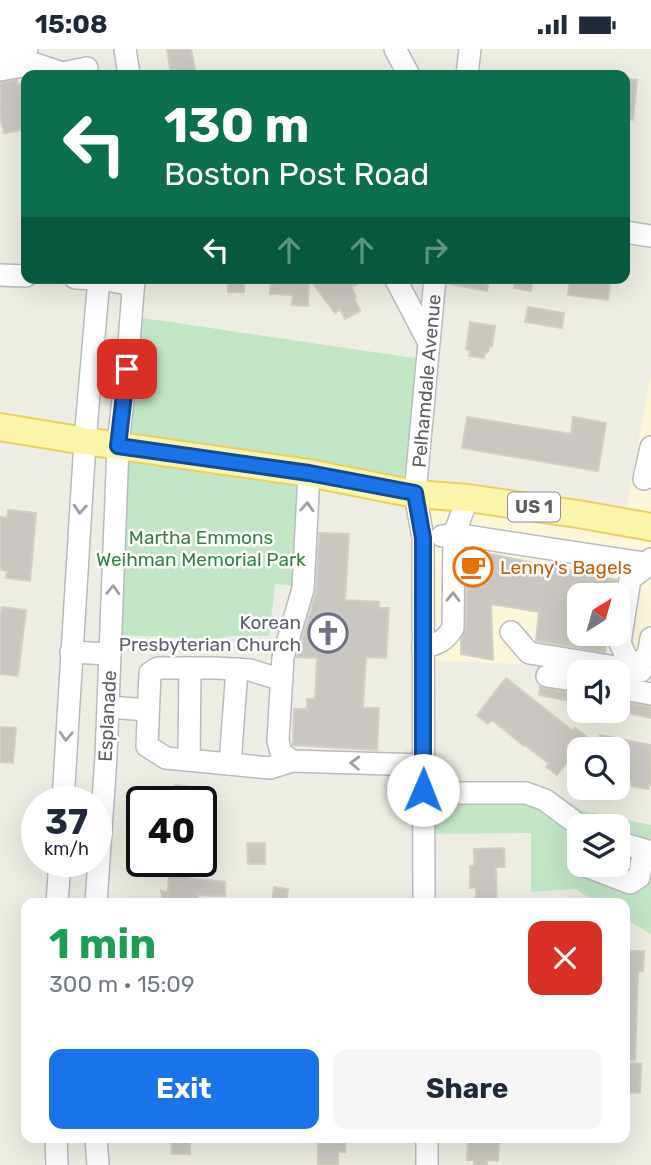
<!DOCTYPE html>
<meta charset="utf-8">
<style>
:root{--surface:#fff;--page:#f6f6f7;--text:#1f2937;--muted:#747a83;--accent:#1a73e8}
body{margin:0;font-family:Rubik,sans-serif;background:var(--page);color:var(--text);height:100vh;display:flex;flex-direction:column;font-size:26px;white-space:nowrap}
*{box-sizing:border-box;margin:0}
p{font-size:23px;color:var(--muted)}
.icon{flex:none;width:38px;height:38px;fill:none;stroke:currentColor;stroke-width:2;stroke-linecap:round;stroke-linejoin:round}
.map{position:relative;flex:1;overflow:hidden}
.panel{position:absolute;left:21px;top:849px;width:609px;height:245px;display:flex;flex-direction:column;background:var(--surface);border-radius:14px;box-shadow:0 7px 28px #0002}
.panel>*{flex:none}
.hud{position:absolute;left:21px;top:21px;width:609px;height:214px;border-radius:14px;box-shadow:0 7px 28px #0002;background:#0b6e4f;color:#fff;overflow:hidden}
.needle{width:46px;rotate:37deg}
.controls{position:absolute;left:567px;top:534px;display:grid;gap:14px}
.controls a{display:grid;place-items:center;width:63px;height:63px;border-radius:14px;background:var(--surface);box-shadow:0 7px 28px #0002;font-size:35px}
.speed{position:absolute;left:21px;top:737px;display:flex;gap:14px;font-size:35px;font-weight:700;text-align:center}
.speed>*{display:grid;place-content:center;width:91px;height:91px;border-radius:50%;background:var(--surface);box-shadow:0 7px 28px #0002;line-height:1}
.speed small{font-size:18px;font-weight:400}
.speed .limit{border:4px solid #111;border-radius:10px;background:#fff;color:#111}
.pin{position:absolute;display:grid;place-items:center;width:60px;height:60px;color:#fff;margin:-30px;border-radius:14px;box-shadow:0 4px 10px #0006}
.me{position:absolute;width:77px;margin:-38px;rotate:1deg;stroke-linejoin:round;filter:drop-shadow(0 0 5px #0008)}
.turn{display:flex;align-items:center;gap:24px;height:147px;padding:0 28px;font-size:32px}
.turn .icon{width:91px;height:91px;stroke-width:2.5}
.turn b{display:block;font-size:49px;line-height:60px}
.lanes{display:flex;align-items:center;height:66px;padding:0 28px;background:#0003;justify-content:center;gap:35px;direction:ltr}
.lanes .off{opacity:.35}
.round{display:grid;place-items:center;flex:none;width:74px;height:74px;border-radius:14px;background:var(--page)}
.summary{display:flex;align-items:center;justify-content:space-between;height:119px;padding:0 28px}
h1{font-size:42px;font-weight:700;line-height:52px;color:#1e9e55}
.cta{display:flex;gap:14px;margin-top:auto;padding:14px 28px}
.cta a{flex:1;height:80px;border-radius:14px;background:var(--accent);color:#fff;font-size:28px;font-weight:700;line-height:80px;text-align:center}
.cta a+a{background:var(--page);color:var(--text)}
.status{display:flex;justify-content:space-between;align-items:center;height:49px;padding:0 35px;background:var(--surface);direction:ltr}
.status svg{height:19px;fill:currentColor}
.map>svg:first-child{display:block}
.commercial{fill:#fcf7db;fill-rule:evenodd}
.green{fill:#c2e5c5;fill-rule:evenodd}
.building{fill:#cac7c2;stroke:#d3cfc3;stroke-width:2}
.lines{fill:none;stroke-linecap:round;stroke-linejoin:round}
.minor-casing{stroke:#b9bbc0;stroke-width:24}
.major-casing{stroke:#ebcf61;stroke-width:30}
.minor{stroke:#fff;stroke-width:21}
.major{stroke:#fbf5ac;stroke-width:26}
.oneway{stroke:#9d9fa2}
.route-casing{stroke:#114b97;stroke-width:18}
.route{stroke:#1a73e8;stroke-width:12}
.labels{text-anchor:middle;stroke-width:5;stroke-linejoin:round;paint-order:stroke}
.shield{fill:#fff;stroke:#8d8f92;stroke-width:2}
.shield-label{font-size:18px;font-weight:bold;fill:#5c5f64}
.street-label{font-size:19px;fill:#5c5f64;stroke:#fff}
.park-label{font-size:19px;fill:#388040;stroke:#fff}
.food-label{font-size:19px;fill:#c56008;stroke:#fff;text-anchor:start}
.worship-label{font-size:19px;fill:#5b616d;stroke:#fff;text-anchor:end}
</style>
<div class="status"><b>15:08</b><svg viewBox="0 0 49 12"><path d="M0 12V9h3v3zM5 12V6h3v6zM10 12V3h3v9zM15 12V0h3v12zM26 1h20v11H26zM47 4h2v5h-2z"/></svg></div>
<div class="map">
<svg width="651" height="1116" viewBox="0 0 651 1116">
<rect width="100%" height="100%" fill="#eeede4"/>
<path class="commercial" d="M651,325V636L618,630V623L541,616L426,611L415,445L623,477ZM579,546H618V584H579Z"/>
<g class="green">
<polygon points="136,268 421,310 415,445 305,429 297,537 275,535 269,587 231,587 215,590 115,586"/>
<path d="M421,730L552,741L581,761L651,776V885L625,870V854H598L575,840L531,843V784L421,785ZM579,777H618V816H579Z"/>
</g>
<g class="building">
<polygon points="167,0 191,0 196,26 171,26"/>
<polygon points="625,30 637,31 633,71 625,70"/>
<polygon points="17,31 17,35 23,34 24,44 26,44 26,80 4,84 0,67 0,34"/>
<rect x="228" y="229" width="16" height="14"/>
<polygon points="271,229 309,229 308,257 292,256 293,246 270,245"/>
<polygon points="327,229 370,229 351,238 356,248 354,249 360,262 345,270 340,260 335,264 314,236"/>
<polygon points="451,229 489,229 487,242 450,235"/>
<polygon points="516,229 533,229 531,242 514,239"/>
<polygon points="570,229 611,229 608,251 568,246"/>
<polygon points="528,258 564,264 562,279 525,273"/>
<polygon points="470,273 495,277 492,297 490,297 487,304 485,304 484,309 469,307 470,302 466,300"/>
<polygon points="467,368 571,385 573,368 606,374 598,422 462,399"/>
<polygon points="8,461 36,464 30,532 6,529 7,522 0,521 0,468 7,469"/>
<polygon points="319,484 349,485 345,551 379,553 379,559 389,559 386,609 366,608 363,659 379,659 377,701 293,696 294,660 307,660 307,650 315,650 317,609 297,608 316,543"/>
<polygon points="467,500 617,531 614,546 579,546 579,584 608,584 605,603 536,592 539,563 491,555 493,611 461,605 461,591 466,579"/>
<polygon points="2,558 26,561 18,627 0,625 0,566"/>
<polygon points="506,629 573,682 575,679 587,688 557,726 546,718 548,714 525,696 524,697 492,671 488,675 477,666"/>
<polygon points="540,638 579,645 579,654 539,646"/>
<polygon points="618,652 651,658 651,669 618,662"/>
<polygon points="0,678 16,679 13,714 0,713"/>
<polygon points="600,686 651,696 651,736 649,736 648,740 631,737 632,733 618,730 618,700 598,700"/>
<polygon points="175,736 202,739 201,752 173,752"/>
<polygon points="247,794 265,794 265,815 248,815"/>
<polygon points="504,799 505,818 496,818 497,854 476,854 476,838 470,839 470,817 474,817 474,800"/>
<polygon points="169,821 188,822 188,829 225,833 225,847 198,846 198,854 163,854 161,842 168,843"/>
<polygon points="274,838 288,840 286,854 272,854"/>
<polygon points="625,902 644,902 643,922 638,922 635,1011 625,1011"/>
<polygon points="625,1014 641,1015 640,1044 625,1043"/>
<polygon points="171,1088 190,1088 190,1105 172,1105"/>
<polygon points="330,1088 345,1088 345,1103 338,1103 338,1116 318,1116 318,1094 330,1094"/>
<polygon points="468,1089 499,1090 498,1112 487,1111 487,1116 474,1116 474,1111 467,1111"/>
</g>
<g class="lines">
<g class="minor-casing">
<g id="minor">
<polyline points="125,0 129,26"/>
<polyline points="395,0 409,26"/>
<polyline points="0,8 27,0"/>
<polyline points="0,21 35,15 62,24 87,19"/>
<polyline points="467,26 470,0"/>
<polyline points="625,183 651,187"/>
<polyline points="0,226 26,227"/>
<polyline points="75,229 99,230 134,236"/>
<polyline points="395,229 428,292"/>
<polyline points="309,424 303,540 283,608 278,691 281,704 292,712 423,716"/>
<polyline points="644,430 651,398"/>
<polyline points="442,487 454,485 468,449"/>
<polyline points="651,510 650,515 630,530 620,594 632,621 648,606 651,589"/>
<polyline points="511,583 529,604 641,622"/>
<path d="M423,599C439,594 444,593 453,579L454,485L650,515"/>
<polyline points="71,603 110,605"/>
<polyline points="547,627 579,632"/>
<polyline points="282,631 250,621 215,619 158,619 150,624 147,697 166,709 270,719 292,712"/>
<polyline points="618,639 651,645"/>
<polyline points="108,658 148,661"/>
<polyline points="189,711 190,619"/>
<polyline points="230,715 237,620"/>
<polyline points="423,741 449,744 526,744 545,751 580,777"/>
<polyline points="63,752 85,392 99,229"/>
<polyline points="618,793 651,803"/>
<polyline points="586,817 630,834 639,828 644,801"/>
<polyline points="57,854 60,812"/>
<polyline points="96,854 106,708 118,397 129,294 134,229"/>
<polyline points="424,854 423,489 415,445 435,229"/>
<polyline points="56,1088 57,1116"/>
<polyline points="96,1088 98,1116"/>
<polyline points="427,1116 427,1088"/>
</g>
</g>
<g class="major-casing">
<polyline id="major" points="0,378 85,392 309,424 415,445 468,449 578,465 651,478"/>
</g>
<use href="#minor" class="minor"/>
<use href="#major" class="major"/>
</g>
<defs><path id="oneway-chevron" d="M-2-3.5L2.5 0L-2 3.5" fill="none" stroke-width="1.6" stroke-linecap="round" stroke-linejoin="round" transform="scale(1.75)"/></defs>
<g class="oneway">
<use href="#oneway-chevron" transform="translate(307 458) rotate(-87)"/>
<use href="#oneway-chevron" transform="translate(80 460) rotate(94)"/>
<use href="#oneway-chevron" transform="translate(113 541) rotate(-88)"/>
<use href="#oneway-chevron" transform="translate(453 548) rotate(-89)"/>
<use href="#oneway-chevron" transform="translate(66 687) rotate(93)"/>
<use href="#oneway-chevron" transform="translate(355 714) rotate(-178)"/>
</g>
<g class="lines">
<g class="route-casing">
<polyline id="route" points="127,320 118,397 309,424 415,444 423,489 423,741"/>
</g>
<use href="#route" class="route"/>
</g>
<defs>
<g id="cafe-ring" transform="scale(2.0125)"><circle r="9.5" fill="#fff" stroke="#e8710a" stroke-width="1.5"/><path d="M-5.5-4.5H6V0H3Q3 3.5 0 3.5H-2.5Q-5.5 3.5-5.5 0ZM3-3.2v2h1.7v-2ZM-6 4.5H4V6H-6Z" fill="#e8710a"/></g>
<g id="church-ring" transform="scale(2.0125)"><circle r="9.5" fill="#fff" stroke="#6b7280" stroke-width="1.5"/><path d="M-1.2-6h2.4v3.5h3.3v2.4h-3.3V6h-2.4V-.1h-3.3v-2.4h3.3Z" fill="#6b7280"/></g>
</defs>
<g fill-rule="evenodd">
<use href="#cafe-ring" x="473" y="518"/>
<use href="#church-ring" x="328" y="584"/>
</g>
<g class="labels">
<rect class="shield" x="508" y="443.5" width="52" height="29" rx="5"/>
<g class="shield-label">
<text x="534" y="464">US 1</text>
</g>
<g class="street-label">
<text transform="translate(426 332) rotate(-85)" y="7">Pelhamdale Avenue</text>
<text transform="translate(107 667) rotate(-87)" y="7">Esplanade</text>
</g>
<g class="park-label">
<text x="201" y="495">Martha Emmons<tspan x="201" dy="22">Weihman Memorial Park</tspan></text>
</g>
<g class="food-label">
<text x="500" y="525">Lenny's Bagels</text>
</g>
<g class="worship-label">
<text x="301" y="580">Korean<tspan x="301" dy="22">Presbyterian Church</tspan></text>
</g>
</g>
</svg>
<div class="controls">
<a><svg class="needle" viewBox="-14 -14 28 28"><path d="M0-13l5 13h-10z" fill="#e53935"/><path d="M0 13l5-13h-10z" fill="#747a83"/></svg></a>
<a><svg class="icon" aria-label="sound" viewBox="0 0 24 24"><path d="M4 9h4l5-4v14l-5-4H4zM17 9q2 3 0 6"/></svg></a>
<a><svg class="icon" aria-label="search" viewBox="0 0 24 24"><circle cx="10" cy="10" r="6"/><path d="M15 15l6 6"/></svg></a>
<a><svg class="icon" aria-label="layers" viewBox="0 0 24 24"><path d="M12 4l9 5-9 5-9-5zM3 14l9 5 9-5"/></svg></a>
</div>
<div class="speed"><div>37<small>km/h</small></div><div class="limit">40</div></div>
<div class="pin" style="left:127px;top:320px;background:#d93025"><svg class="icon" aria-label="arrive" viewBox="0 0 24 24"><path d="M6 21V4h12l-3 4 3 4H6"/></svg></div>
<svg class="me" style="left:423px;top:741px" viewBox="-20 -20 40 40"><circle r="19" fill="#fff"/><path d="M0-13L10 11 0 6-10 11z" fill="#1a73e8"/></svg>
<div class="hud">
<div class="turn"><svg class="icon" aria-label="left" viewBox="0 0 24 24"><path d="M17 20v-9H6M10 6l-5 5 5 5"/></svg><div><b>130 m</b>Boston Post Road</div></div>
<div class="lanes"><svg class="icon" aria-label="left" viewBox="0 0 24 24"><path d="M17 20v-9H6M10 6l-5 5 5 5"/></svg><svg class="icon off" aria-label="ahead" viewBox="0 0 24 24"><path d="M12 20V5M6 11l6-6 6 6"/></svg><svg class="icon off" aria-label="ahead" viewBox="0 0 24 24"><path d="M12 20V5M6 11l6-6 6 6"/></svg><svg class="icon off" aria-label="right" viewBox="0 0 24 24"><path d="M7 20v-9h11M14 6l5 5-5 5"/></svg></div>
</div>
<section class="panel">
<div class="summary"><div><h1>1 min</h1><p>300 m · 15:09</p></div><a class="round" style="background:#d93025;color:#fff"><svg class="icon" aria-label="close" viewBox="0 0 24 24"><path d="M6 6l12 12M18 6L6 18"/></svg></a></div>
<div class="cta"><a>Exit</a><a>Share</a></div>
</section>
</div>
